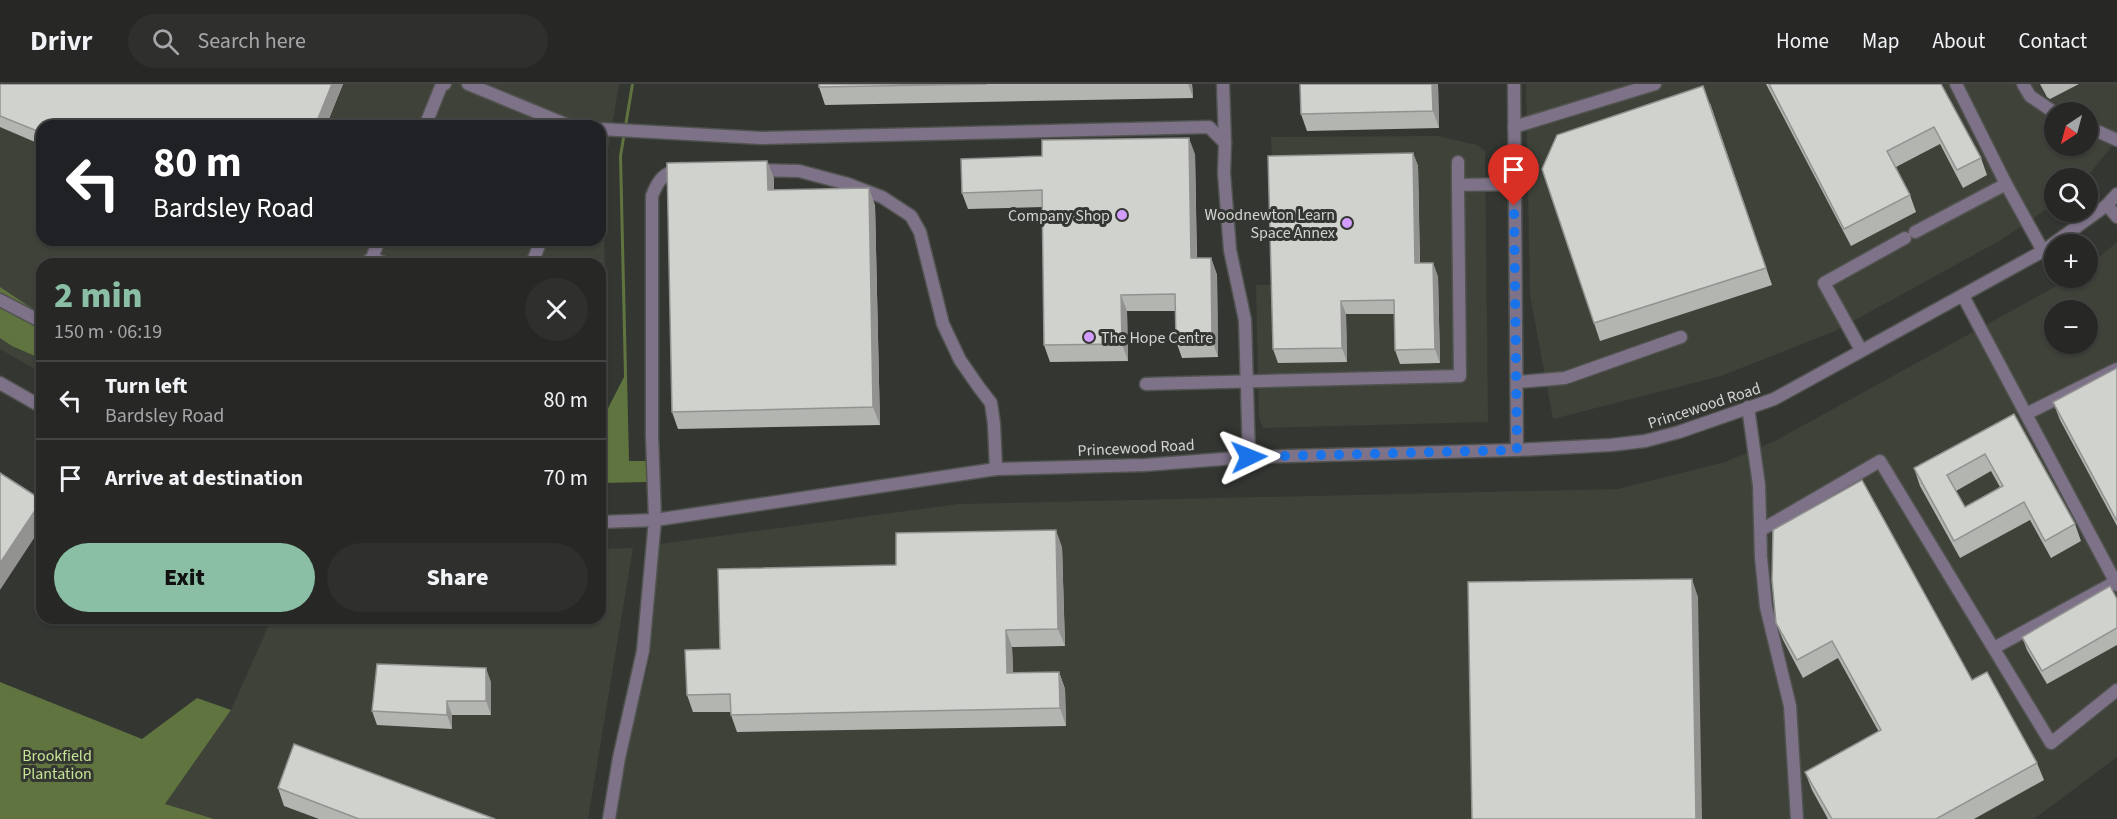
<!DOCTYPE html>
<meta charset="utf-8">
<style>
:root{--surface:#272826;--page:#2f302e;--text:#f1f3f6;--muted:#a4a6a7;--line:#434443;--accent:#8abfa5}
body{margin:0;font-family:"Source Sans 3",sans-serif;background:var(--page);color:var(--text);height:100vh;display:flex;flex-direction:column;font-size:22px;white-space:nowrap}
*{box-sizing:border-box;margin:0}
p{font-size:20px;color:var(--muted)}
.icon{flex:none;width:33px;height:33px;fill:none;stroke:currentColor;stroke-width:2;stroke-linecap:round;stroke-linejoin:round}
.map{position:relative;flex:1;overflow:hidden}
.sheet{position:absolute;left:36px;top:174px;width:570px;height:366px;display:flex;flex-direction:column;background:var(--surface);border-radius:18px;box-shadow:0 2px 4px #0004,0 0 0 2px var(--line)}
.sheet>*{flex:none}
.guide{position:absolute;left:36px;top:36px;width:570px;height:126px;border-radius:18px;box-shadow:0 2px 4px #0004,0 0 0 2px var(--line);background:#202124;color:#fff;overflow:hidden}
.needle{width:39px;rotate:216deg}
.fabs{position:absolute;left:2044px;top:18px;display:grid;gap:12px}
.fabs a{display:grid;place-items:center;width:54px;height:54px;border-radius:50%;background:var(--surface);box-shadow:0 2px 4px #0004,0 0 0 2px var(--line);font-size:30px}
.pin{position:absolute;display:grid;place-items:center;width:51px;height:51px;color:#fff;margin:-62px -26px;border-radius:50% 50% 50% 0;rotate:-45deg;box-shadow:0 0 6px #0007}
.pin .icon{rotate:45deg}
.me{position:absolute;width:66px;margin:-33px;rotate:88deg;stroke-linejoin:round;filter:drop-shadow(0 0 4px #0008)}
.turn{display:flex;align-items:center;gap:21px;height:126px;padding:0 18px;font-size:27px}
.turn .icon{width:78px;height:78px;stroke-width:2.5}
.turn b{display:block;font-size:42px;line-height:51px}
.round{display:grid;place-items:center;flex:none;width:63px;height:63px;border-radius:32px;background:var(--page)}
.summary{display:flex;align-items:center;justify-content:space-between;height:102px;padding:0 18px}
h1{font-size:36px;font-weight:800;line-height:45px;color:var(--accent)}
.primary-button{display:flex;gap:12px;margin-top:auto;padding:12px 18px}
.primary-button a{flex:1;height:69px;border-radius:36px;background:var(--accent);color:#111;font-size:24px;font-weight:800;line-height:69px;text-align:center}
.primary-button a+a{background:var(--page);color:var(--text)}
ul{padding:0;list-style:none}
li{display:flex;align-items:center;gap:18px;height:78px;padding:0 18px;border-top:2px solid var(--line)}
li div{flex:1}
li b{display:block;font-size:22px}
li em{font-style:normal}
header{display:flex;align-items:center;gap:36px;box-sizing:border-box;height:84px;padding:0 30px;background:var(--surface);border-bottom:2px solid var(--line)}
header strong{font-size:28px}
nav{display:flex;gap:33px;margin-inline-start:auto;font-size:21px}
.search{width:420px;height:54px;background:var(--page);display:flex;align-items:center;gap:15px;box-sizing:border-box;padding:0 21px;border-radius:33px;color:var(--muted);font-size:22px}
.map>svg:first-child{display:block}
.built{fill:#3e4239;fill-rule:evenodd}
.forest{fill:#60743f}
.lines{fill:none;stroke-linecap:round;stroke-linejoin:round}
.lane-casing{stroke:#51534f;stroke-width:15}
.street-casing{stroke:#51534f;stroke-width:15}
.lane{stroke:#7d7288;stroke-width:12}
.street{stroke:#7d7288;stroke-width:12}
.wall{fill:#b3b5b0;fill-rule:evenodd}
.shaded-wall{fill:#929390}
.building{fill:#d0d2cd;stroke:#929390;stroke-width:1.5;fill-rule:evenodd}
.route{stroke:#1a73e8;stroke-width:10;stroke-dasharray:0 18}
.poi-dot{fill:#d29dfd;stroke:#343632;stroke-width:2}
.labels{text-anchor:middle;stroke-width:6;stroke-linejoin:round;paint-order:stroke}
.poi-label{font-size:16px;fill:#d4d5d3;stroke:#343632;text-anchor:end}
.street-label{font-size:16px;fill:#d4d5d3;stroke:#343632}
.park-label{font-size:16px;fill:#c5e494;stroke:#343632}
</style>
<header>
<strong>Drivr</strong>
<div class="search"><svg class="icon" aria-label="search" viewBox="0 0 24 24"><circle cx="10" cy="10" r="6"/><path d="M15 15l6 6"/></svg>Search here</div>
<nav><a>Home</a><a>Map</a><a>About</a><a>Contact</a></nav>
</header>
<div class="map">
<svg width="2117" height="735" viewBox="0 0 2117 735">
<rect width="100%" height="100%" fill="#343632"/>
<g class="built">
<path d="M0,0H619L604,90L605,210L600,227V180H42V289L0,265ZM42,42H600V156H42Z"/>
<path d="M1526,0H2117V56L2086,94H2055V119L2001,156L1835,247L1721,292L1553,335L1530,211ZM2055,28H2088V62H2055Z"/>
<polygon points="1437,52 1477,61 1485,67 1488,338 1263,344 1259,334 1256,201 1277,201 1271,53"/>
<path d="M2117,158V673L2034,735H617L623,683L650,574L659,460L958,420L1618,405L1725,378L1775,357L2071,194H2088V183ZM2055,226H2088V260H2055Z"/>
<polygon points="633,464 588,735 210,735 165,720 231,626 272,534 600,534 600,465"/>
</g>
<g class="forest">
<polygon points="631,0 634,0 622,72 629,377 652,377 652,388 647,398 600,399 600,340 624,293 619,72"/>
<polygon points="0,203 42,231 42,275 12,262 0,254"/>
<polygon points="0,598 142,655 197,614 231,626 165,720 214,735 0,735"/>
</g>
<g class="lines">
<g class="lane-casing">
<g id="lane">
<polyline points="468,0 570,42"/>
<polyline points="1223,0 1225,59"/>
<polyline points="1956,0 2006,100 2043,167"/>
<polyline points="2023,0 2030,12 2055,29"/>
<polyline points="425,42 442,0 445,0"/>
<polyline points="1514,43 1655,0"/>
<polyline points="2088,43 2117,56"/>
<polyline points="600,45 761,54 1209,43 1225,59 1224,89 1230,166 1245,236 1249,373"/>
<polyline points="1458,78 1458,101"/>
<polyline points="756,86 799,87 848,100 882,113 911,132 920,148 943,240 960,276 978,302 991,319 994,340 996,385"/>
<polyline points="2107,121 2117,133"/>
<polyline points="1915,148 2006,100"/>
<polyline points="372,174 387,180"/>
<polyline points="364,180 372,174 379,156"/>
<polyline points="532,180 541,156"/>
<polyline points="1963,212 2117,501"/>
<polyline points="0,216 42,238"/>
<polyline points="1861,266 1824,199 1905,154"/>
<polyline points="1517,298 1565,294 1681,253"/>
<polyline points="1146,300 1460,292 1458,101 1514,100"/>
<polyline points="1748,323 1759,401 1761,473 1766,523 1790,622 1797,735"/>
<polyline points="2026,330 2117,285"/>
<polyline points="1761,446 1880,377 2051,659 2117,606"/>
<polyline points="1994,564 2115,498"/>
<path d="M609,735L619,674L643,567L655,436L652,351V112C658,96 664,88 682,85"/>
</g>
</g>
<g class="street-casing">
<g id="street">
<polyline points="1514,0 1517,366"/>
<polyline points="0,299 42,323"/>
<polyline points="600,438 655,436 996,385 1145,381 1249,373 1517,366 1611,361 1645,357 1679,348 1774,315 2043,167 2107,121 2117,110"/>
</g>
</g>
<use href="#lane" class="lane"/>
<use href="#street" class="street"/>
</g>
<g class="wall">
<polygon points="0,0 343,0 326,42 42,42 42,61 0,43"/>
<polygon points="819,0 1192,0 1193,14 825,21 819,3"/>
<polygon points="1300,0 1438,0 1439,44 1307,47 1301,30"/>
<polygon points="1766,0 1941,0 1981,74 1987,91 1963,104 1940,60 1896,83 1910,111 1916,128 1851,162"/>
<polygon points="2040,0 2079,0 2050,15 2047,13"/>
<polygon points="1710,19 1772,201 1600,257 1594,239"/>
<polygon points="1413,69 1418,82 1420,179 1433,179 1438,193 1440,279 1400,280 1395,266 1394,230 1346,230 1347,278 1278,279 1273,265"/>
<polygon points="1195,70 1197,174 1211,174 1217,191 1218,273 1182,274 1176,257 1175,227 1127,227 1128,277 1050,278 1044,261 1043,123 968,125 962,109"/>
<polygon points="767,77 774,95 774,106 875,121 880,341 678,345 672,328"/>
<polygon points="505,156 518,156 516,160"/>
<polygon points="2117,284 2117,442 2060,336 2053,318"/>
<path d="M2014,330L2075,440L2081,457L2051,474L2030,436L1960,474L1920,402L1914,384ZM1991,387L2000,403L1965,423L1956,407Z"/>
<polygon points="1062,463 1065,562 1012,563 1013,589 1059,588 1065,605 1066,642 737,648 731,631 731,628 693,628 687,611 720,565 896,481"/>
<polygon points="2117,515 2117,561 2047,600 2027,566 2022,553"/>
<polygon points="1776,539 1972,596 2037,679 2044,696 1974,735 1828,735 1812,706 1805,688 1879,648 1838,574 1803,594 1783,556"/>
<polygon points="491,598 491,631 452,631 452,645 377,641 372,627"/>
<polygon points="278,704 495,735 319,735 284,722"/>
</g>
<g class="shaded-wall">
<polygon points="332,0 343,0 326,42 315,42"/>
<polygon points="1188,0 1192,0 1193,14"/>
<polygon points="1432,0 1438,0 1439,44 1433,27"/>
<polygon points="1189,54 1195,70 1197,191 1191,174"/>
<polygon points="1413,69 1418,82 1420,193 1415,179"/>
<polygon points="767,77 774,95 774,124 768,106"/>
<polygon points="869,104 875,121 880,341 873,323"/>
<polygon points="1211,174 1217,191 1218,273 1212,256"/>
<polygon points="1433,179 1438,193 1440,279 1435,265"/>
<polygon points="1121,211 1127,227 1128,277 1122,260"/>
<polygon points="1341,217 1346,230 1347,278 1342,264"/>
<polygon points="42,416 42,442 0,506 0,479"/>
<polygon points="1056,446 1062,463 1065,562 1058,545"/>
<polygon points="1692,495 1698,513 1702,735 1696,735"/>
<polygon points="1006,546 1012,563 1014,606 1007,589"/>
<polygon points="486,584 491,598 491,631 486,617"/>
<polygon points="1059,588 1065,605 1066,642 1060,624"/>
<polygon points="447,617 452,631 452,645 447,631"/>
</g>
<g class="building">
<polygon points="0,0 332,0 315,42 42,42 42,49 0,32"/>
<polygon points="819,0 987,0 819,3"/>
<polygon points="1300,0 1432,0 1433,27 1301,30"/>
<polygon points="1769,0 1941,0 1981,74 1957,86 1934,43 1887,67 1910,111 1844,145"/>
<polygon points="1703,2 1766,184 1594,239 1542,85 1557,51"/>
<polygon points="1189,54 1191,174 1211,174 1212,256 1176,257 1175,210 1121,211 1122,260 1044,261 1042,106 962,109 961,75 1042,72 1042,56"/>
<polygon points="1413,69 1415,179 1433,179 1435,265 1395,266 1394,216 1341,217 1342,264 1273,265 1268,72"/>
<polygon points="767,77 768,106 869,104 873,323 672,328 667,79"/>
<polygon points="2117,284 2117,437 2053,318"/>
<path d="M2014,330L2075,440L2045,457L2024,418L1954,457L1914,384ZM1985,370L2003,402L1965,423L1947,391Z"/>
<polygon points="0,389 42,416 0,479"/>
<polygon points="1862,396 1972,596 1987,588 2037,679 1936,735 1832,735 1805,688 1881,646 1832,557 1797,576 1776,539 1772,496 1773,446"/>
<polygon points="1056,446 1058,545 1006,546 1007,589 1059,588 1060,624 731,631 730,610 687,611 685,566 720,565 718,485 896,481 896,449"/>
<polygon points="1692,495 1696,735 1472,735 1468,498"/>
<polygon points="2110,502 2117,515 2117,544 2042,587 2022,553"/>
<polygon points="377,580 486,584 486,617 447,617 447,631 372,627"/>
<polygon points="294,660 495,735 359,735 278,704"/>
</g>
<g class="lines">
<polyline class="route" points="1249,373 1517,366 1514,122"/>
</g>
<g class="poi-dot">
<circle cx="1122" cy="131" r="6"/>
<circle cx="1347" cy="139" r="6"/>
<circle cx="1089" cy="253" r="6"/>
</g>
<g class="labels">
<g class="poi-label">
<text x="1335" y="136">Woodnewton Learn<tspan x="1335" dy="18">Space Annex</tspan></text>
<text x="1110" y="137">Company Shop</text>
<text x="1101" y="259" text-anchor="start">The Hope Centre</text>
</g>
<g class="street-label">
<text transform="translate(1704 321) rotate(-18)" y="6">Princewood Road</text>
<text transform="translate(1136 363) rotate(-3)" y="6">Princewood Road</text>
</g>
<g class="park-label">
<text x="57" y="677">Brookfield<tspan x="57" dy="18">Plantation</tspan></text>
</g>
</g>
</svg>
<div class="fabs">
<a><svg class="needle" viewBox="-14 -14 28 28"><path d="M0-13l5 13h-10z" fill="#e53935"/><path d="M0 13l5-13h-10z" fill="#a4a6a7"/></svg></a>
<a><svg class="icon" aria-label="search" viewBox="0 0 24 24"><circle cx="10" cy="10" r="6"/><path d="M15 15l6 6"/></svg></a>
<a>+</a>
<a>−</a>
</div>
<div class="pin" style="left:1514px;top:122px;background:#d93025"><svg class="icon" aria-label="arrive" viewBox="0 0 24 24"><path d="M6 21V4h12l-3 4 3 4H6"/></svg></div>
<svg class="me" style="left:1249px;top:373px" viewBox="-20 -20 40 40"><path d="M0-17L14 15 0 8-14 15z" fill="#1a73e8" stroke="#fff" stroke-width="4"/></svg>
<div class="guide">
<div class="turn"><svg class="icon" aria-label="left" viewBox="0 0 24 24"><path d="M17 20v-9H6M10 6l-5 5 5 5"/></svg><div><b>80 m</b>Bardsley Road</div></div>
</div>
<section class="sheet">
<div class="summary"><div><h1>2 min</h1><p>150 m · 06:19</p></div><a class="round"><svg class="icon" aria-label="close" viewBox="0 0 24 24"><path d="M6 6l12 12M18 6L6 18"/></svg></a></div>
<ul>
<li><svg class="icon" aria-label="left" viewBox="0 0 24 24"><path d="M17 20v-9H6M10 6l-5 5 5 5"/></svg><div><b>Turn left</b><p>Bardsley Road</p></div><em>80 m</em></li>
<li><svg class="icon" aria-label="arrive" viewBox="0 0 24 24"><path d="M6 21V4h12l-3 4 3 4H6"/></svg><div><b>Arrive at destination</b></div><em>70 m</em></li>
</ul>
<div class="primary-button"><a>Exit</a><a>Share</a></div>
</section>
</div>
